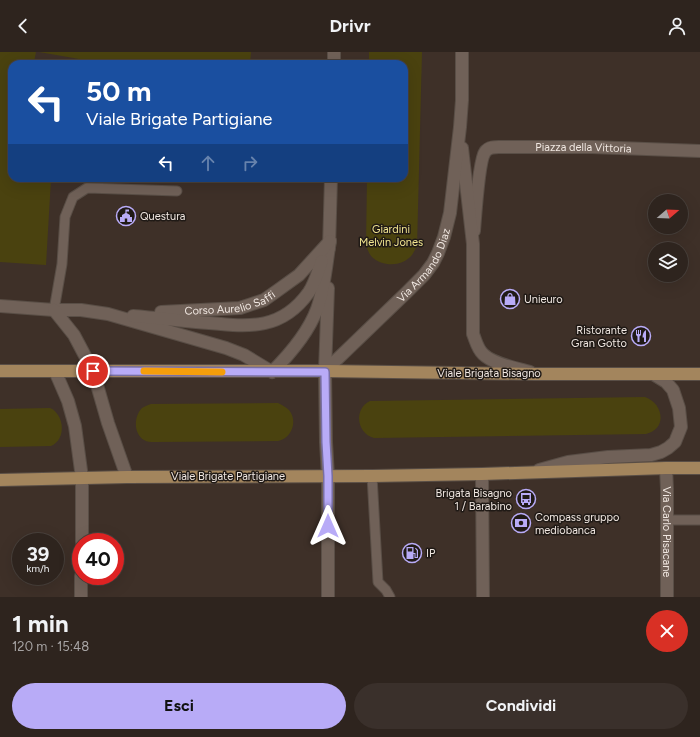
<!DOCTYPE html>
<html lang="it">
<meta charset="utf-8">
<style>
:root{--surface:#2e241e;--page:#3a302b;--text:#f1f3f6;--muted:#a7a4a4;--line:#49413c;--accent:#b8abf7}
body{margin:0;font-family:Figtree,sans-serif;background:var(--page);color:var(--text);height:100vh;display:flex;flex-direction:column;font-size:15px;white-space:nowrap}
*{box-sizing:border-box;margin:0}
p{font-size:13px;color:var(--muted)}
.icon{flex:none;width:22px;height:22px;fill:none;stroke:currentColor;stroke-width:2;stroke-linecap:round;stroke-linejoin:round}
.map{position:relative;height:545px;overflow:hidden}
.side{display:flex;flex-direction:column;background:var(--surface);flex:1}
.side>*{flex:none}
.top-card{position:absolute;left:8px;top:8px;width:400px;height:122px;border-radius:12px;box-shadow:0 4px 16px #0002,0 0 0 1px var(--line);background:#1a4fa0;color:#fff;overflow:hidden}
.needle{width:26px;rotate:71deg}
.fabs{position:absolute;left:648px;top:142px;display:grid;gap:8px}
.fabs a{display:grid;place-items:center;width:40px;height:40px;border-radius:50%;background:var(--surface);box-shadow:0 4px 16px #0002,0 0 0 1px var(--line);font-size:20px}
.speed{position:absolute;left:12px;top:481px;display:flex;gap:8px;font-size:20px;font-weight:700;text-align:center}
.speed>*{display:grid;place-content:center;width:52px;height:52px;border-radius:50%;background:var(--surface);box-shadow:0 4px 16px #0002,0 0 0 1px var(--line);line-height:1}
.speed small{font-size:10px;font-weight:400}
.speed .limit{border:6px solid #d22;background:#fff;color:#111}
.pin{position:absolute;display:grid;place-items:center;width:34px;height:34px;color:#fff;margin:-17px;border:2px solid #fff;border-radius:50%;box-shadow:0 1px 4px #0007}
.me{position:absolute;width:44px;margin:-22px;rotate:0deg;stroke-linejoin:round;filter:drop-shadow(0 0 3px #0008)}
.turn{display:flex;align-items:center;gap:14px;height:84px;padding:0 12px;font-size:18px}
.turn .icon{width:52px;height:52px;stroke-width:2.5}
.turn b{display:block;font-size:28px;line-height:34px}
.lanes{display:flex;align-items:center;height:38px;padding:0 12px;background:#0003;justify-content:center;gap:20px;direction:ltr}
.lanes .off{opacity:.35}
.round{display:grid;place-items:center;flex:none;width:42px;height:42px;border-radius:21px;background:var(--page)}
.headline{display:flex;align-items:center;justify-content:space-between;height:68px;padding:0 12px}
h1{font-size:24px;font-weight:700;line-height:30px}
.button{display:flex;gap:8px;margin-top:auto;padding:8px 12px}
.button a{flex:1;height:46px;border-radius:24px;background:var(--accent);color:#111;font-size:16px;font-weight:700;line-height:46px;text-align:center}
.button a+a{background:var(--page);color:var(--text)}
header{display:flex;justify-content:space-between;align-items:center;height:52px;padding:0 12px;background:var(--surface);font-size:18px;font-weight:700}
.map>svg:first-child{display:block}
.green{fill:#4a420f}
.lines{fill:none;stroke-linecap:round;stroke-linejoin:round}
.lane-casing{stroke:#594e46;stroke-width:11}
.street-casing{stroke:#594e46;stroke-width:14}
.secondary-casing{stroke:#594e46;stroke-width:14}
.primary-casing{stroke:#594e46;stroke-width:14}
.lane{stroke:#706158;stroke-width:9}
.street{stroke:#706158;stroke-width:12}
.secondary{stroke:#706158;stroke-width:12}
.primary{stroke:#a3855d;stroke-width:12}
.route-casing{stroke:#786fa1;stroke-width:10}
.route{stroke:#b8abf7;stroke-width:7}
.slow{stroke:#f59e0b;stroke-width:7}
.labels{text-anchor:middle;stroke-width:3;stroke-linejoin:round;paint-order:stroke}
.street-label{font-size:11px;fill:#f0e7e1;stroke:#201a16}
.poi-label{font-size:11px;fill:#f0e7e1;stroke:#201a16;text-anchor:start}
.park-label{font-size:11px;fill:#f2e590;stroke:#201a16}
</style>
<header><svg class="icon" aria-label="back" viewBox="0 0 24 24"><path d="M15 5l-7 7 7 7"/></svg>Drivr<svg class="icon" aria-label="person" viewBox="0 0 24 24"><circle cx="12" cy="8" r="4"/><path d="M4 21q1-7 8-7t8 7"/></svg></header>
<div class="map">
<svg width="700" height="545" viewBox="0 0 700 545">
<rect width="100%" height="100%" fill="#3e3028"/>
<g class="green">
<polygon points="0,0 36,0 34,10 45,12 12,12 12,126 81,126 51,127 46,213 0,210"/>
<polygon points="39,0 251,0 250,12 108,12"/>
<path d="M369,0H422L417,195C415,197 414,200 412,203C402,215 383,215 372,205C369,202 368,198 366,194L367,126H404V12H369Z"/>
<path d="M645,345C663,351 668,377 646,382L374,386C357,382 353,357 370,349Z"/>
<path d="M278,351C282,353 286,355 289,358C298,369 292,386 278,389L154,390C151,390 147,390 144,388C133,381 134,364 142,356C145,354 148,353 151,352Z"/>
<path d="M50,356C64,362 67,387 51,394L0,395V357Z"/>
</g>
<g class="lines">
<g class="lane-casing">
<g id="lane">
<polyline points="54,258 62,212 65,165 73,145 87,136 177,139"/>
<polyline points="372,424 378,530 386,538 390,545"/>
<polyline points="667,468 700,468"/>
</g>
</g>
<g class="street-casing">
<g id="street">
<path id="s1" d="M474,179C475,166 479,108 485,100C489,94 497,95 502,95H592L700,99"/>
<polyline points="55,319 68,349 75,374 82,426 82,490"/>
<path id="s2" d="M666,416L667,437V545"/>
<polyline points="482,422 483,545"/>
<polyline points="81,545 81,524"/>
</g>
</g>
<g class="secondary-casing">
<g id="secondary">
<polyline points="334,12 334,0"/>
<path d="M462,96L473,192V282C476,289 477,296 483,302C493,312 516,316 530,320"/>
<polyline points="329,196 331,126"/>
<polyline points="328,236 325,319 326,390 328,424 328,545"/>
<path d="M0,254L54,258H81L108,262L226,296L244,303L272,320C289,303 309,279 317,257C325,235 326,212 330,189"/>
<polyline points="54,258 74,283 93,319 108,371 127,425"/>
<path id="s3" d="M161,260L240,256L264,248L274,241L299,223L330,189"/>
<path d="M133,264C158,266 184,269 209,271C250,275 282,278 309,240C315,231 318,219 322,209"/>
<path id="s4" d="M325,319L406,241L424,223L433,211L438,201L444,185L450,161L460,75L462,48V0"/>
<polyline points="539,418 568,410 608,405 651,403 661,400 668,396 675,390 681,375 679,356 673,338 666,330 653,322"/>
</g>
</g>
<g class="primary-casing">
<g id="primary">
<polyline points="0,319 325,319 535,322 700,322"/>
<polyline points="0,428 127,425 372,424 482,422 666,416 700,416"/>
</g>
</g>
<use href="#lane" class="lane"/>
<use href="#street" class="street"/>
<use href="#secondary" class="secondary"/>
<use href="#primary" class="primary"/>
</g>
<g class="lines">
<g class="route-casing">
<polyline id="route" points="93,319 325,320 326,390 328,424 328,474"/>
</g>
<use href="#route" class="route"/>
<polyline class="slow" points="144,319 222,320"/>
</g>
<defs>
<g id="civic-ring" transform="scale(1)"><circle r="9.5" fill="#201a16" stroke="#b8abf7" stroke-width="1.5"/><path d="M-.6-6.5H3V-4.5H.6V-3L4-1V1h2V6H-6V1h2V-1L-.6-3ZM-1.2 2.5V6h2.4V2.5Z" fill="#b8abf7"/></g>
<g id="shop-ring" transform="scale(1)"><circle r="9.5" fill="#201a16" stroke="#b8abf7" stroke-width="1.5"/><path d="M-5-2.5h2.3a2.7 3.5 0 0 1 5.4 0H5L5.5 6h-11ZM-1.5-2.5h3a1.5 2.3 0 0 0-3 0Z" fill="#b8abf7"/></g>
<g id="restaurant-ring" transform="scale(1)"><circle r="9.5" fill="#201a16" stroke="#b8abf7" stroke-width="1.5"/><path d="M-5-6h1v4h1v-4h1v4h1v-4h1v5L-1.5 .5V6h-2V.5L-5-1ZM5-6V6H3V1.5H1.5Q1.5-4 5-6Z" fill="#b8abf7"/></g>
<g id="bus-ring" transform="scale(1)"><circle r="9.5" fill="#201a16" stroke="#b8abf7" stroke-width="1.5"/><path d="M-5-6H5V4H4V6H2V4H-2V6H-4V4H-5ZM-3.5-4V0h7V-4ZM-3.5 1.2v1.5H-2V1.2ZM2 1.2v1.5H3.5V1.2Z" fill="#b8abf7"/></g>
<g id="bank-ring" transform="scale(1)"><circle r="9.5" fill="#201a16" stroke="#b8abf7" stroke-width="1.5"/><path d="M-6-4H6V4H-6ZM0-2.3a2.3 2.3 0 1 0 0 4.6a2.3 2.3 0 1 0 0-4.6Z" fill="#b8abf7"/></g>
<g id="fuel-ring" transform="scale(1)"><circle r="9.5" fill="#201a16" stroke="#b8abf7" stroke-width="1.5"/><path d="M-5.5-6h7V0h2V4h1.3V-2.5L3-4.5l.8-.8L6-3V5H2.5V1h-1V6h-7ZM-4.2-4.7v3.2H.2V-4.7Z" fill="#b8abf7"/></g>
</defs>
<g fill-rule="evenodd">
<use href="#civic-ring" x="126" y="164"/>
<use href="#shop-ring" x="510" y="247"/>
<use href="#restaurant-ring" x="641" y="284"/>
<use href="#bus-ring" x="526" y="447"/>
<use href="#bank-ring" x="521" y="471"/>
<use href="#fuel-ring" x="412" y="501"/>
</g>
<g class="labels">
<g class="street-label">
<text dy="4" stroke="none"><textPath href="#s1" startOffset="180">Piazza della Vittoria</textPath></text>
<text dy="4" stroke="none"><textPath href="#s4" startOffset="146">Via Armando Diaz</textPath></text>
<text dy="4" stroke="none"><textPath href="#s3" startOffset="70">Corso Aurelio Saffi</textPath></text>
<text x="489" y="325">Viale Brigata Bisagno</text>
<text x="228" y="428">Viale Brigate Partigiane</text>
<text dy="4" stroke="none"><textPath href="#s2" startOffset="64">Via Carlo Pisacane</textPath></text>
</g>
<g class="poi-label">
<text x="140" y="168">Questura</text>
<text x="524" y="251">Unieuro</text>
<text x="627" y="282" text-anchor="end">Ristorante<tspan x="627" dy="13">Gran Gotto</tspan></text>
<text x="512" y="445" text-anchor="end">Brigata Bisagno<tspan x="512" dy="13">1 / Barabino</tspan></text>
<text x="535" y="469">Compass gruppo<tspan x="535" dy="13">mediobanca</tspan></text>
<text x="426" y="505">IP</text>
</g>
<g class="park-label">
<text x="391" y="181">Giardini<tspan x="391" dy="13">Melvin Jones</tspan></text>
</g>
</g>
</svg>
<div class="fabs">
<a><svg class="needle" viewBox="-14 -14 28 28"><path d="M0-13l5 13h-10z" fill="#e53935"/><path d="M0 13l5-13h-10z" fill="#a7a4a4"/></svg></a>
<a><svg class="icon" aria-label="layers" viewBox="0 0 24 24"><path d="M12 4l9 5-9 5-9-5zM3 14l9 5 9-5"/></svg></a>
</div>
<div class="speed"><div>39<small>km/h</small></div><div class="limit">40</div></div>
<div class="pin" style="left:93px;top:319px;background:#d93025"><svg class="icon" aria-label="arrive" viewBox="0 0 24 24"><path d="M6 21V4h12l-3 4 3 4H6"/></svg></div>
<svg class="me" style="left:328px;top:474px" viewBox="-20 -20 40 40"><path d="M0-17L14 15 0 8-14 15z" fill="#b8abf7" stroke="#fff" stroke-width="4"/></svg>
<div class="top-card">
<div class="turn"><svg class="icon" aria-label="left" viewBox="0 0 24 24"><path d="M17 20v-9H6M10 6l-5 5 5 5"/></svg><div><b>50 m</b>Viale Brigate Partigiane</div></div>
<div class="lanes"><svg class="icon" aria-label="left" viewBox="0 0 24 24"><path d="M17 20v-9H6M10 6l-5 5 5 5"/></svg><svg class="icon off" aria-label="ahead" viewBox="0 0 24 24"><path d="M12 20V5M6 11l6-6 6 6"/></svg><svg class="icon off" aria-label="right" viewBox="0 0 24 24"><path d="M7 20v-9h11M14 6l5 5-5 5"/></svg></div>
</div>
</div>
<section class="side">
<div class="headline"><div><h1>1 min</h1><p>120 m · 15:48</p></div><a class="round" style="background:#d93025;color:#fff"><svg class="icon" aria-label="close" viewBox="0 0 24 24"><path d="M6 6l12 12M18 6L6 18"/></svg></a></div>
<div class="button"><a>Esci</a><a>Condividi</a></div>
</section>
